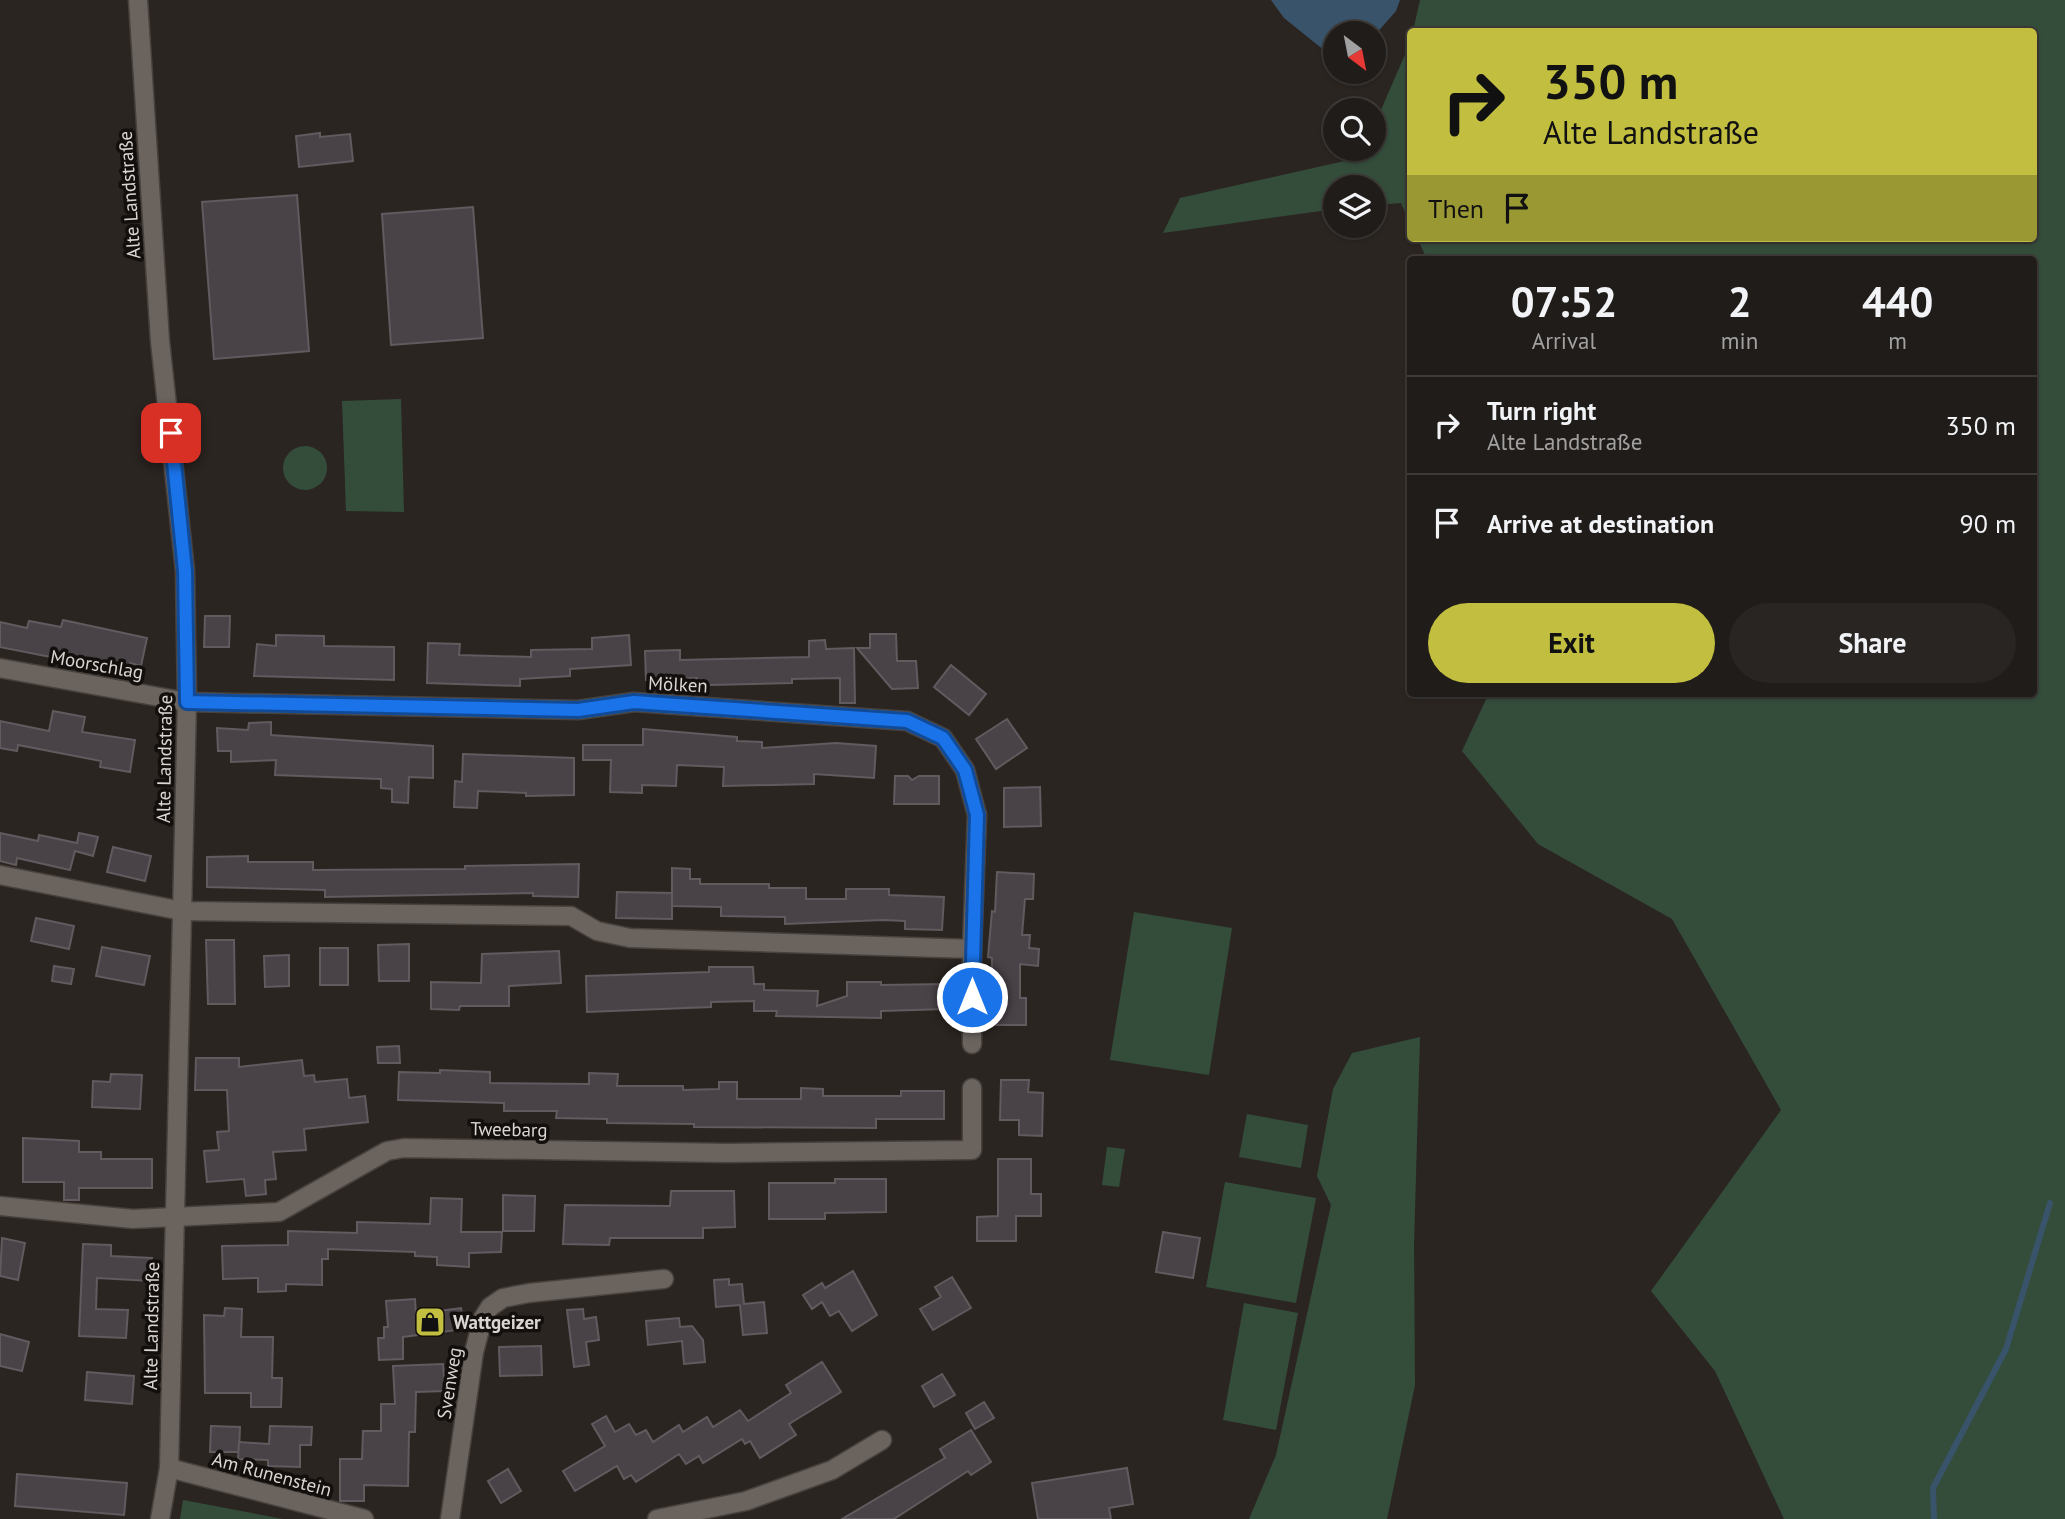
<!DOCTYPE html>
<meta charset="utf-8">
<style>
:root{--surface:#201c19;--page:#282522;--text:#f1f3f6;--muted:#a2a1a2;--line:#3d3a38;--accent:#c1be40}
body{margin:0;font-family:"PT Sans",sans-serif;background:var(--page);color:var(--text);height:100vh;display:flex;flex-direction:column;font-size:26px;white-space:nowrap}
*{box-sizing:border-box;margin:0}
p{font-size:23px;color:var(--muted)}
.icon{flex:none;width:38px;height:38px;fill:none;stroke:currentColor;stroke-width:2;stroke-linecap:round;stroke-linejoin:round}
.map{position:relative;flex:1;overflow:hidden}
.details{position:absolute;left:1407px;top:256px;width:630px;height:441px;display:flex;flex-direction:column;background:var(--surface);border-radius:7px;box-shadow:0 2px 5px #0004,0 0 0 2px var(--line)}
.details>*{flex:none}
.top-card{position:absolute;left:1407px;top:28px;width:630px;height:214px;border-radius:7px;box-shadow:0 2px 5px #0004,0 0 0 2px var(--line);background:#c1be40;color:#111;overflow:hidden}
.needle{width:46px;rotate:148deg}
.buttons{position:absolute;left:1323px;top:21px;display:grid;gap:14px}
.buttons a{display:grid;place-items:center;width:63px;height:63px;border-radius:50%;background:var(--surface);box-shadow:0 2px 5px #0004,0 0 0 2px var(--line);font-size:35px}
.pin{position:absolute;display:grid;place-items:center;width:60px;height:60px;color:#fff;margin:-30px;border-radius:14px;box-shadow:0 4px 10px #0006}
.me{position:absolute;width:77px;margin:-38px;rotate:0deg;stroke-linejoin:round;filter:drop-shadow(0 0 5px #0008)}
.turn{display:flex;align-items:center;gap:24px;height:147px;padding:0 21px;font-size:32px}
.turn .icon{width:91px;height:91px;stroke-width:2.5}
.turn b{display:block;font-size:49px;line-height:60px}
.then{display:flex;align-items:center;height:66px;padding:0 21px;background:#0003;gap:14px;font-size:26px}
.eta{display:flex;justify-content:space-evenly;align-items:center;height:119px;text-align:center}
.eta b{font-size:42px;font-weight:600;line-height:49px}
.cta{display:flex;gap:14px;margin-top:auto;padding:14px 21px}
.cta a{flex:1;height:80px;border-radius:42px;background:var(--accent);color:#111;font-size:28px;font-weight:600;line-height:80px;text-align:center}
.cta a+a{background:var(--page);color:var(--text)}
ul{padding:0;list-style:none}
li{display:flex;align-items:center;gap:21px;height:98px;padding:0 21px;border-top:2px solid var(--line)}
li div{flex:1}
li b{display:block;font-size:26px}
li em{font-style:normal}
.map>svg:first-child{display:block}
.green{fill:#344d3b}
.water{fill:#39546a}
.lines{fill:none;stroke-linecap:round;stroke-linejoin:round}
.stream{stroke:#39546a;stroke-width:6}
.building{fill:#494247;stroke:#615a5e;stroke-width:2}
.minor-casing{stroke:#48423e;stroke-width:21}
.minor{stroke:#6b645e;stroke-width:18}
.route-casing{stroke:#114b97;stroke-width:18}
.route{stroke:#1a73e8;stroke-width:12}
.labels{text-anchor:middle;stroke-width:7;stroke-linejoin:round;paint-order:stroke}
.street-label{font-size:19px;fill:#dbd6d3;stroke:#120f0d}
.poi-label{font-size:19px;font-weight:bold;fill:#dbd6d3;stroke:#120f0d;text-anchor:start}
</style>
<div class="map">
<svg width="2065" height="1519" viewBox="0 0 2065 1519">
<rect width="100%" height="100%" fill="#2b2521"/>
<g class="green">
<polygon points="1420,0 2065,0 2065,1519 1784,1519 1715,1371 1651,1291 1781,1110 1672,919 1538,844 1462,751 1489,693 2034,693 2034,259 1427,259 1417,238 2034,238 2034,32 1413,31"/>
<polygon points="1410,43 1410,223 1401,203 1374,205 1374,187 1335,187 1335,209 1163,233 1180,198 1358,158 1363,149 1374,149 1374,126"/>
<polygon points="401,399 404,512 346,511 342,401"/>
<circle cx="305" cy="468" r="22"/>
<polygon points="1134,912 1232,928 1209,1075 1110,1060"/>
<polygon points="1420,1037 1414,1244 1415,1385 1387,1519 1249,1519 1276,1455 1331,1205 1317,1176 1333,1089 1352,1053"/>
<polygon points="1247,1114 1308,1125 1301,1168 1239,1157"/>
<polygon points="1107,1147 1125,1149 1119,1187 1102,1185"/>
<polygon points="1225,1182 1316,1198 1296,1303 1206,1287"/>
<polygon points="1244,1303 1298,1313 1276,1430 1223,1420"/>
<polygon points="183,1500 283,1519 180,1519"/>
</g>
<polygon class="water" points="1271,0 1400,0 1396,11 1374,36 1374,33 1335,33 1335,59 1284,18"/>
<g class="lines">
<polyline class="stream" points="1934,1519 1933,1488 2006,1349 2050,1203"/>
</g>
<g class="building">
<polygon points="320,133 320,137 350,134 353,161 299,167 296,136"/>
<polygon points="297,195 309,351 214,359 202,202"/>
<polygon points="473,207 483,338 391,345 382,214"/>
<polygon points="205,616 230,616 229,647 204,647"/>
<polygon points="63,620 147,638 141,666 130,663 126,678 100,672 101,667 0,647 0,622 27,628 29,621 61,627"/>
<polygon points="870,634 896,634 897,661 916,661 918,688 892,689 857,648 870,648"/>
<polygon points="276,635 324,636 324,646 394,647 394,680 254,676 257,644 276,646"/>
<polygon points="629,635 631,665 570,669 570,676 520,679 520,686 427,683 428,643 460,644 459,655 531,657 531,650 592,649 592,638"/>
<polygon points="825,640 826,649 854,648 855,703 840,703 840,678 792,679 792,683 709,685 697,685 697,678 646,680 645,651 680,650 680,660 809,657 809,641"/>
<polygon points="951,665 986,694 969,715 934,687"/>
<polygon points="53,711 85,717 82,732 135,740 130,772 100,767 101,761 18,745 17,751 0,748 0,721 49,731"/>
<polygon points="1007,719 1027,748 996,769 976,739"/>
<polygon points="271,722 271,735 433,746 433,778 409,777 408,803 392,802 392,789 381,788 381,779 275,775 276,760 231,762 231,751 218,751 217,728 248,730 249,723"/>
<polygon points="643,729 737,737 737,741 762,742 762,748 836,743 876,746 874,778 814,774 814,784 723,786 724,767 677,765 676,786 642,785 642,793 610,792 611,760 583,760 583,745 643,745"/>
<polygon points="463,754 574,758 574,795 526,796 526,793 478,791 477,808 454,807 455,781 462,782"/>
<polygon points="895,776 908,776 912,780 919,776 939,776 939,804 894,804"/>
<polygon points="1040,787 1041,826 1004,827 1004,788"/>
<polygon points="0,833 38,841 39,835 77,843 79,833 98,837 93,856 75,851 70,870 17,858 16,865 0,861"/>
<polygon points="113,847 151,856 145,881 107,872"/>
<polygon points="248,856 248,862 313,862 313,870 465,869 465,866 579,864 578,897 533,896 533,893 325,897 325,890 207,887 207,857"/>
<polygon points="672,868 690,869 690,879 700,879 700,884 769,884 769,888 806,888 806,899 846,899 846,889 889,889 889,895 944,897 942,930 905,929 905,921 883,920 785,924 785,917 721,916 721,907 672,906"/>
<polygon points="997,872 1034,874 1033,899 1025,899 1022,935 1030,935 1029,948 1039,949 1038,966 1020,964 1020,998 1026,998 1026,1025 991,1025 992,958 988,957 992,911 995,912"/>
<polygon points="617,892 672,893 672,919 616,918"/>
<polygon points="36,918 74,926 69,949 31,941"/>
<polygon points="206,940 234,940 235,1004 208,1004"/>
<polygon points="409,944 409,981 379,981 378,945"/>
<polygon points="102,947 150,956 144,985 96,976"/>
<rect x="320" y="948" width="28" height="37"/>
<polygon points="559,951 561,983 509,986 509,1006 460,1006 459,1010 431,1009 431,982 481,983 482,954"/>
<polygon points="289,955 289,986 265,987 264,956"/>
<polygon points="54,966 74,969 71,984 52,981"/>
<polygon points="709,967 753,967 754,984 764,984 764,990 818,991 817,1006 847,996 847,982 881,982 881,985 945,984 946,1009 881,1011 881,1018 776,1016 777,1011 754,1011 754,1001 711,1002 711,1007 587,1012 586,976 709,972"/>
<polygon points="399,1046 400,1063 378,1063 377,1047"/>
<polygon points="196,1058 239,1058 239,1067 302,1060 304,1076 314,1075 315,1082 347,1079 349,1098 365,1096 368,1122 304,1129 306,1150 273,1152 276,1179 265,1180 266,1194 246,1196 244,1179 207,1182 204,1151 219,1150 217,1132 229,1131 227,1090 195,1090"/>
<polygon points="440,1070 490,1072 490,1083 589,1084 589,1073 618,1074 617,1086 683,1086 683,1090 719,1089 719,1082 737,1082 737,1099 801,1099 801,1088 823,1089 823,1096 901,1096 901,1091 944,1091 944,1119 876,1119 876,1128 694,1127 694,1124 607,1123 607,1119 556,1118 557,1111 504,1111 504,1103 398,1100 399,1072 440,1073"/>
<polygon points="111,1074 142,1075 140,1109 92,1107 93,1081 110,1082"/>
<polygon points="1001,1080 1029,1080 1028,1092 1043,1093 1042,1136 1019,1135 1019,1120 1000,1120"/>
<polygon points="23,1138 79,1141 79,1152 101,1152 101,1159 152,1159 152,1188 79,1188 79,1200 64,1200 64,1182 23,1182"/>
<polygon points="998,1159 1031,1159 1031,1194 1041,1194 1041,1216 1016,1216 1016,1241 977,1241 977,1217 998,1216"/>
<polygon points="835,1179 886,1179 886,1212 825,1213 825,1219 769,1219 769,1183 835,1183"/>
<polygon points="671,1191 734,1191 735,1227 703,1228 703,1238 610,1238 609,1245 563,1244 565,1205 670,1206"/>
<polygon points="503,1195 535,1196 534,1231 503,1231"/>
<polygon points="431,1198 462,1199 461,1232 502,1232 501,1252 469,1253 469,1267 437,1265 437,1257 415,1256 415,1252 328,1249 328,1259 322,1259 322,1285 286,1284 286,1291 258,1292 258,1278 223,1279 222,1246 288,1245 288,1231 357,1233 357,1222 430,1224"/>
<polygon points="1163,1232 1200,1238 1193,1278 1156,1272"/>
<polygon points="2,1238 25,1243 18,1280 0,1276"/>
<polygon points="83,1244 111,1245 111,1256 152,1258 151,1281 97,1278 96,1309 128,1310 126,1338 79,1336"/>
<polygon points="853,1271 877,1315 852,1331 839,1311 830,1316 822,1302 812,1309 803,1295 822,1283 825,1288"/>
<polygon points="952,1277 971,1308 933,1330 920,1309 941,1297 935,1287"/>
<polygon points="729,1279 729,1285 742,1284 744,1304 764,1302 767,1333 743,1335 740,1305 716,1307 714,1280"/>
<polygon points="415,1299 416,1314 461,1308 465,1329 403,1337 403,1359 379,1360 378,1338 384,1338 384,1327 388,1327 386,1301"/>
<polygon points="225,1308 242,1309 241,1337 273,1337 272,1378 282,1378 281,1407 251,1407 251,1393 205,1393 204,1315 224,1316"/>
<polygon points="583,1309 584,1319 596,1317 599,1340 586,1342 589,1365 574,1367 567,1310"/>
<polygon points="679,1318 680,1327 692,1326 703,1340 705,1362 684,1364 682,1341 648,1345 646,1321"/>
<polygon points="0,1334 29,1342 22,1371 0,1366"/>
<polygon points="541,1346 542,1375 500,1376 499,1347"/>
<polygon points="822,1362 841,1392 789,1424 796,1435 760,1458 750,1441 745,1444 742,1439 703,1463 699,1456 686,1464 679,1454 636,1482 631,1475 624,1479 617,1466 575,1491 563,1471 605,1446 592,1424 606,1416 615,1432 629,1424 636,1435 646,1430 653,1442 679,1425 683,1432 707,1417 713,1427 740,1410 748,1421 791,1393 786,1385"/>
<polygon points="443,1364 445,1391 416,1392 415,1432 409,1432 408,1486 364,1485 364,1501 340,1501 340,1459 362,1459 363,1431 381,1431 381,1404 395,1404 393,1366"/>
<polygon points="87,1372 134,1376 132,1404 85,1400"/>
<polygon points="942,1374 955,1395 934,1407 922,1386"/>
<polygon points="984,1402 994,1418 975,1429 966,1413"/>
<polygon points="211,1426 240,1427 239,1452 210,1452"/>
<polygon points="270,1426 312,1427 311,1445 300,1445 300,1467 268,1466 268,1460 238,1459 239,1442 269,1444"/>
<polygon points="971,1430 991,1462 971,1475 968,1471 894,1519 842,1519 945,1458 940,1449"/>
<polygon points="1127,1468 1133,1504 1109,1508 1111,1519 1038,1519 1032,1483"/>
<polygon points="508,1469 521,1491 501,1503 488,1481"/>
<polygon points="17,1474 127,1483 124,1515 15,1506"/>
</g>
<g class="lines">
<g class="minor-casing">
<g id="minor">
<polyline points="138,0 160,341 185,571 187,702 169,1468 160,1519"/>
<polyline points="0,668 187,702 578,710 634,702 907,721 943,738 965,770 977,815 972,949 630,938 597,931 571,916 182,911 0,875"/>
<polyline points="972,949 972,1044"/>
<polyline points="0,1206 133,1219 279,1212 387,1151 404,1148 727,1153 972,1150 972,1088"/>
<polyline points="169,1468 364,1519"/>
<polyline points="450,1519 474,1352 483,1318 490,1307 503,1298 529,1293 664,1279"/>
<polyline points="657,1519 746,1501 832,1470 882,1440"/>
</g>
</g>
<use href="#minor" class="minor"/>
</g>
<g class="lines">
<g class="route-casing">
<polyline id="route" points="171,433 185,571 187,702 578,710 634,702 907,721 943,738 965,770 977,815 972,997"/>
</g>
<use href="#route" class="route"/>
</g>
<defs>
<g id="shop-square" transform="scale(1.575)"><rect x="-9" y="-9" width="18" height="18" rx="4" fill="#c1be40" stroke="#120f0d"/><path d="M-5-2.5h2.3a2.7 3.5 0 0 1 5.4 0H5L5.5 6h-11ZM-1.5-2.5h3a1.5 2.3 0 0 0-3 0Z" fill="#111"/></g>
</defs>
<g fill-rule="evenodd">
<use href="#shop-square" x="430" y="1322"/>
</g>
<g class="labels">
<g class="street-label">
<text transform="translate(129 195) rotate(-94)" y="7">Alte Landstraße</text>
<text transform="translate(97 664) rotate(10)" y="7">Moorschlag</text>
<text transform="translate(678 684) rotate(3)" y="7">Mölken</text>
<text transform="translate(164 759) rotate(-89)" y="7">Alte Landstraße</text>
<text transform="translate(509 1129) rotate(1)" y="7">Tweebarg</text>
<text transform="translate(151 1326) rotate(-89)" y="7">Alte Landstraße</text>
<text transform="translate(449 1383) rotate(-81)" y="7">Svenweg</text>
<text transform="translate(272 1474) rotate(15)" y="7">Am Runenstein</text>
</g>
<g class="poi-label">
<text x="453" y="1329">Wattgeizer</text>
</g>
</g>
</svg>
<div class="buttons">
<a><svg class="needle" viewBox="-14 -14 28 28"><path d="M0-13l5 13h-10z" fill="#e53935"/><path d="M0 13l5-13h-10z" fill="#a2a1a2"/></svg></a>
<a><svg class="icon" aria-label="search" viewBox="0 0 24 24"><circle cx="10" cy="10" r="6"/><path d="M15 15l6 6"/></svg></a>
<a><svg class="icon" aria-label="layers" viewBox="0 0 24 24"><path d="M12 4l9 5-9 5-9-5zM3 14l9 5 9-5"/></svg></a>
</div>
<div class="pin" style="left:171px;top:433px;background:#d93025"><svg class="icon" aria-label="arrive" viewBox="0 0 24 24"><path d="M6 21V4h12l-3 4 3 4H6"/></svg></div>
<svg class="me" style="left:972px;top:997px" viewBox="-20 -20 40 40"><circle r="17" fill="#1a73e8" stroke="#fff" stroke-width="3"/><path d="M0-11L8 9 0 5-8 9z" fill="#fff"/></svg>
<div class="top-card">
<div class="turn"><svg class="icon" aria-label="right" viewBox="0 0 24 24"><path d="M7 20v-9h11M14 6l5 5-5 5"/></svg><div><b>350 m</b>Alte Landstraße</div></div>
<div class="then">Then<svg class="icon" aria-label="arrive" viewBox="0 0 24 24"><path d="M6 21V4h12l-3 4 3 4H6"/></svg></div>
</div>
<section class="details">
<div class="eta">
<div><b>07:52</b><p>Arrival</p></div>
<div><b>2</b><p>min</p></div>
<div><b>440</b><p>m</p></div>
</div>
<ul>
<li><svg class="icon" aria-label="right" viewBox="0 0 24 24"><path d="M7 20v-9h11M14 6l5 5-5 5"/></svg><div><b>Turn right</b><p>Alte Landstraße</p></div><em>350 m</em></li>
<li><svg class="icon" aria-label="arrive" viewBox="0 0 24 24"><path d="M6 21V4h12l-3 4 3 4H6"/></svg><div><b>Arrive at destination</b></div><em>90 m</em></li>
</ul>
<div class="cta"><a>Exit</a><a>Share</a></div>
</section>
</div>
